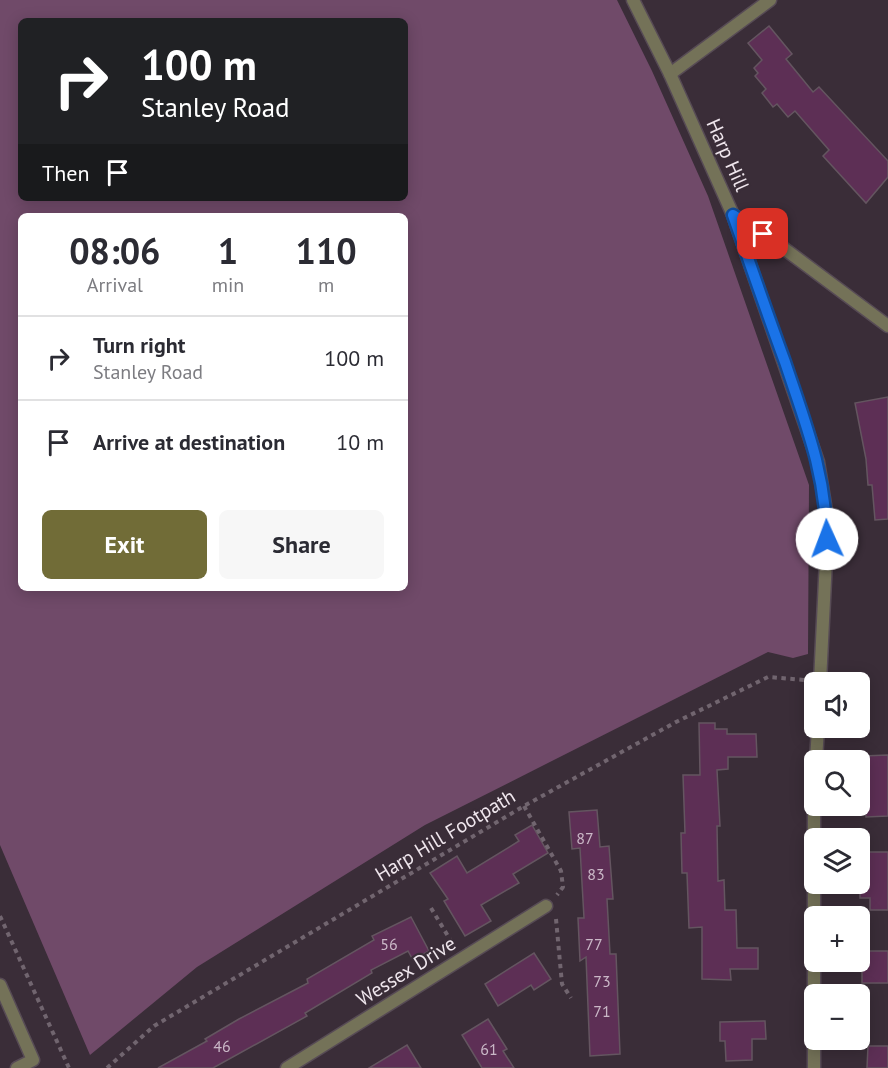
<!DOCTYPE html>
<meta charset="utf-8">
<style>
:root{--surface:#fff;--page:#f7f7f7;--text:#2b2b33;--muted:#7c7c81;--line:#e1e1e2;--accent:#716c37}
body{margin:0;font-family:"PT Sans",sans-serif;background:var(--page);color:var(--text);height:100vh;display:flex;flex-direction:column;font-size:22px;white-space:nowrap}
*{box-sizing:border-box;margin:0}
p{font-size:20px;color:var(--muted)}
.icon{flex:none;width:33px;height:33px;fill:none;stroke:currentColor;stroke-width:2;stroke-linecap:round;stroke-linejoin:round}
.map{position:relative;flex:1;overflow:hidden}
.panel{position:absolute;left:18px;top:213px;width:390px;height:378px;display:flex;flex-direction:column;background:var(--surface);border-radius:9px;box-shadow:0 3px 15px #0003}
.panel>*{flex:none}
.banner{position:absolute;left:18px;top:18px;width:390px;height:183px;border-radius:9px;box-shadow:0 3px 15px #0003;background:#202124;color:#fff;overflow:hidden}
.tools{position:absolute;left:804px;top:672px;display:grid;gap:12px}
.tools a{display:grid;place-items:center;width:66px;height:66px;border-radius:9px;background:var(--surface);box-shadow:0 3px 15px #0003;font-size:30px}
.pin{position:absolute;display:grid;place-items:center;width:51px;height:51px;color:#fff;margin:-26px;border-radius:12px;box-shadow:0 3px 9px #0006}
.me{position:absolute;width:66px;margin:-33px;rotate:358deg;stroke-linejoin:round;filter:drop-shadow(0 0 4px #0008)}
.turn{display:flex;align-items:center;gap:21px;height:126px;padding:0 24px;font-size:27px}
.turn .icon{width:78px;height:78px;stroke-width:2.5}
.turn b{display:block;font-size:42px;line-height:51px}
.then{display:flex;align-items:center;height:57px;padding:0 24px;background:#0003;gap:12px;font-size:22px}
.eta{display:flex;justify-content:space-evenly;align-items:center;height:102px;text-align:center}
.eta b{font-size:36px;font-weight:700;line-height:42px}
.button{display:flex;gap:12px;margin-top:auto;padding:12px 24px}
.button a{flex:1;height:69px;border-radius:9px;background:var(--accent);color:#fff;font-size:24px;font-weight:700;line-height:69px;text-align:center}
.button a+a{background:var(--page);color:var(--text)}
ul{padding:0;list-style:none}
li{display:flex;align-items:center;gap:18px;height:84px;padding:0 24px;border-top:2px solid var(--line)}
li div{flex:1}
li b{display:block;font-size:22px}
li em{font-style:normal}
.map>svg:first-child{display:block}
.green{fill:#704a69;fill-rule:evenodd}
.building{fill:#5d2f55;stroke:#645560;stroke-width:1.5}
.lines{fill:none;stroke-linecap:round;stroke-linejoin:round}
.minor-casing{stroke:#574b55;stroke-width:15}
.tertiary-casing{stroke:#574b55;stroke-width:15}
.path{stroke:#71656f;stroke-width:4;stroke-dasharray:4.5 4.5;stroke-linecap:butt}
.minor{stroke:#747258;stroke-width:12}
.tertiary{stroke:#747258;stroke-width:12}
.route-casing{stroke:#114b97;stroke-width:15}
.route{stroke:#1a73e8;stroke-width:10}
.labels{text-anchor:middle;stroke-width:4.5;stroke-linejoin:round;paint-order:stroke}
.number-label{font-size:16px;fill:#cab8c7}
.street-label{font-size:20px;fill:#efe6ed;stroke:#3a2d38}
</style>
<div class="map">
<svg width="888" height="1068" viewBox="0 0 888 1068">
<rect width="100%" height="100%" fill="#3a2d38"/>
<path class="green" d="M0,0H617L652,71L708,196L809,485L808,654L793,658L768,652L425,825L197,967L90,1055L0,845ZM21,21H405V198H21ZM21,216H405V588H21Z"/>
<g class="building">
<polygon points="769,26 792,54 786,59 813,92 819,87 888,161 888,177 866,203 823,156 829,150 795,111 788,117 777,104 773,107 762,93 766,89 755,76 758,73 754,68 762,60 748,43"/>
<polygon points="888,397 888,519 875,520 872,485 868,485 866,459 855,403"/>
<polygon points="699,723 715,723 715,729 727,729 727,734 756,734 757,757 728,757 728,769 717,770 720,826 717,826 718,881 724,880 725,910 736,910 737,948 758,948 758,969 730,969 731,980 702,979 702,927 689,928 687,873 682,873 681,833 685,833 683,775 700,775"/>
<polygon points="888,755 888,816 866,817 863,756"/>
<polygon points="597,810 600,847 609,846 613,899 607,899 610,954 616,954 620,1054 590,1056 586,957 580,961 578,918 584,918 580,848 572,849 569,812"/>
<polygon points="532,825 548,853 513,874 519,883 481,905 491,921 465,936 444,901 448,899 430,873 457,856 467,873 519,841 515,835"/>
<polygon points="860,852 888,852 888,910 870,910 870,898 860,898"/>
<polygon points="411,917 429,951 413,960 408,951 371,970 372,973 305,1013 307,1016 213,1068 158,1068 207,1041 205,1039 239,1019 308,983 307,979 374,940 372,936"/>
<rect x="862" y="951" width="26" height="32"/>
<polygon points="534,953 551,979 534,990 531,985 498,1006 485,984"/>
<polygon points="488,1019 507,1049 503,1051 514,1068 482,1068 462,1035"/>
<polygon points="765,1021 766,1039 752,1039 752,1060 726,1061 725,1041 720,1041 720,1022"/>
<polygon points="407,1045 421,1068 369,1068"/>
<polygon points="868,1046 888,1046 888,1068 867,1068"/>
</g>
<g class="lines">
<g class="minor-casing">
<g id="minor">
<polyline points="670,74 770,0"/>
<polyline points="733,215 778,244 888,326"/>
<polyline points="0,985 33,1060 17,1068"/>
<polyline points="287,1068 546,906"/>
</g>
</g>
<g class="tertiary-casing">
<g id="tertiary">
<polyline points="633,0 670,74 733,215 818,462 826,511 827,539 820,682"/>
<polyline points="816,760 818,728"/>
<polyline points="814,1068 814,796"/>
</g>
</g>
<g class="path">
<polyline points="524,806 561,871 563,887 557,895"/>
<polyline points="431,908 454,946"/>
<polyline points="0,916 69,1068"/>
<polyline points="556,919 562,984 571,998"/>
<polyline points="107,1068 154,1026 524,806 676,722 768,677 804,680"/>
</g>
<use href="#minor" class="minor"/>
<use href="#tertiary" class="tertiary"/>
</g>
<g class="lines">
<g class="route-casing">
<path id="route" d="M763,234L733,215C750,264 767,313 785,362C806,425 825,471 827,539"/>
</g>
<use href="#route" class="route"/>
</g>
<g class="labels">
<g class="number-label">
<text x="585" y="844">87</text>
<text x="596" y="880">83</text>
<text x="389" y="950">56</text>
<text x="594" y="950">77</text>
<text x="602" y="987">73</text>
<text x="602" y="1017">71</text>
<text x="222" y="1052">46</text>
<text x="489" y="1055">61</text>
</g>
<g class="street-label">
<text transform="translate(728 155) rotate(66)" y="7">Harp Hill</text>
<text transform="translate(445 835) rotate(-31)" y="7">Harp Hill Footpath</text>
<text transform="translate(406 971) rotate(-32)" y="7">Wessex Drive</text>
</g>
</g>
</svg>
<div class="tools">
<a><svg class="icon" aria-label="sound" viewBox="0 0 24 24"><path d="M4 9h4l5-4v14l-5-4H4zM17 9q2 3 0 6"/></svg></a>
<a><svg class="icon" aria-label="search" viewBox="0 0 24 24"><circle cx="10" cy="10" r="6"/><path d="M15 15l6 6"/></svg></a>
<a><svg class="icon" aria-label="layers" viewBox="0 0 24 24"><path d="M12 4l9 5-9 5-9-5zM3 14l9 5 9-5"/></svg></a>
<a>+</a>
<a>−</a>
</div>
<div class="pin" style="left:763px;top:234px;background:#d93025"><svg class="icon" aria-label="arrive" viewBox="0 0 24 24"><path d="M6 21V4h12l-3 4 3 4H6"/></svg></div>
<svg class="me" style="left:827px;top:539px" viewBox="-20 -20 40 40"><circle r="19" fill="#fff"/><path d="M0-13L10 11 0 6-10 11z" fill="#1a73e8"/></svg>
<div class="banner">
<div class="turn"><svg class="icon" aria-label="right" viewBox="0 0 24 24"><path d="M7 20v-9h11M14 6l5 5-5 5"/></svg><div><b>100 m</b>Stanley Road</div></div>
<div class="then">Then<svg class="icon" aria-label="arrive" viewBox="0 0 24 24"><path d="M6 21V4h12l-3 4 3 4H6"/></svg></div>
</div>
<section class="panel">
<div class="eta">
<div><b>08:06</b><p>Arrival</p></div>
<div><b>1</b><p>min</p></div>
<div><b>110</b><p>m</p></div>
</div>
<ul>
<li><svg class="icon" aria-label="right" viewBox="0 0 24 24"><path d="M7 20v-9h11M14 6l5 5-5 5"/></svg><div><b>Turn right</b><p>Stanley Road</p></div><em>100 m</em></li>
<li><svg class="icon" aria-label="arrive" viewBox="0 0 24 24"><path d="M6 21V4h12l-3 4 3 4H6"/></svg><div><b>Arrive at destination</b></div><em>10 m</em></li>
</ul>
<div class="button"><a>Exit</a><a>Share</a></div>
</section>
</div>
